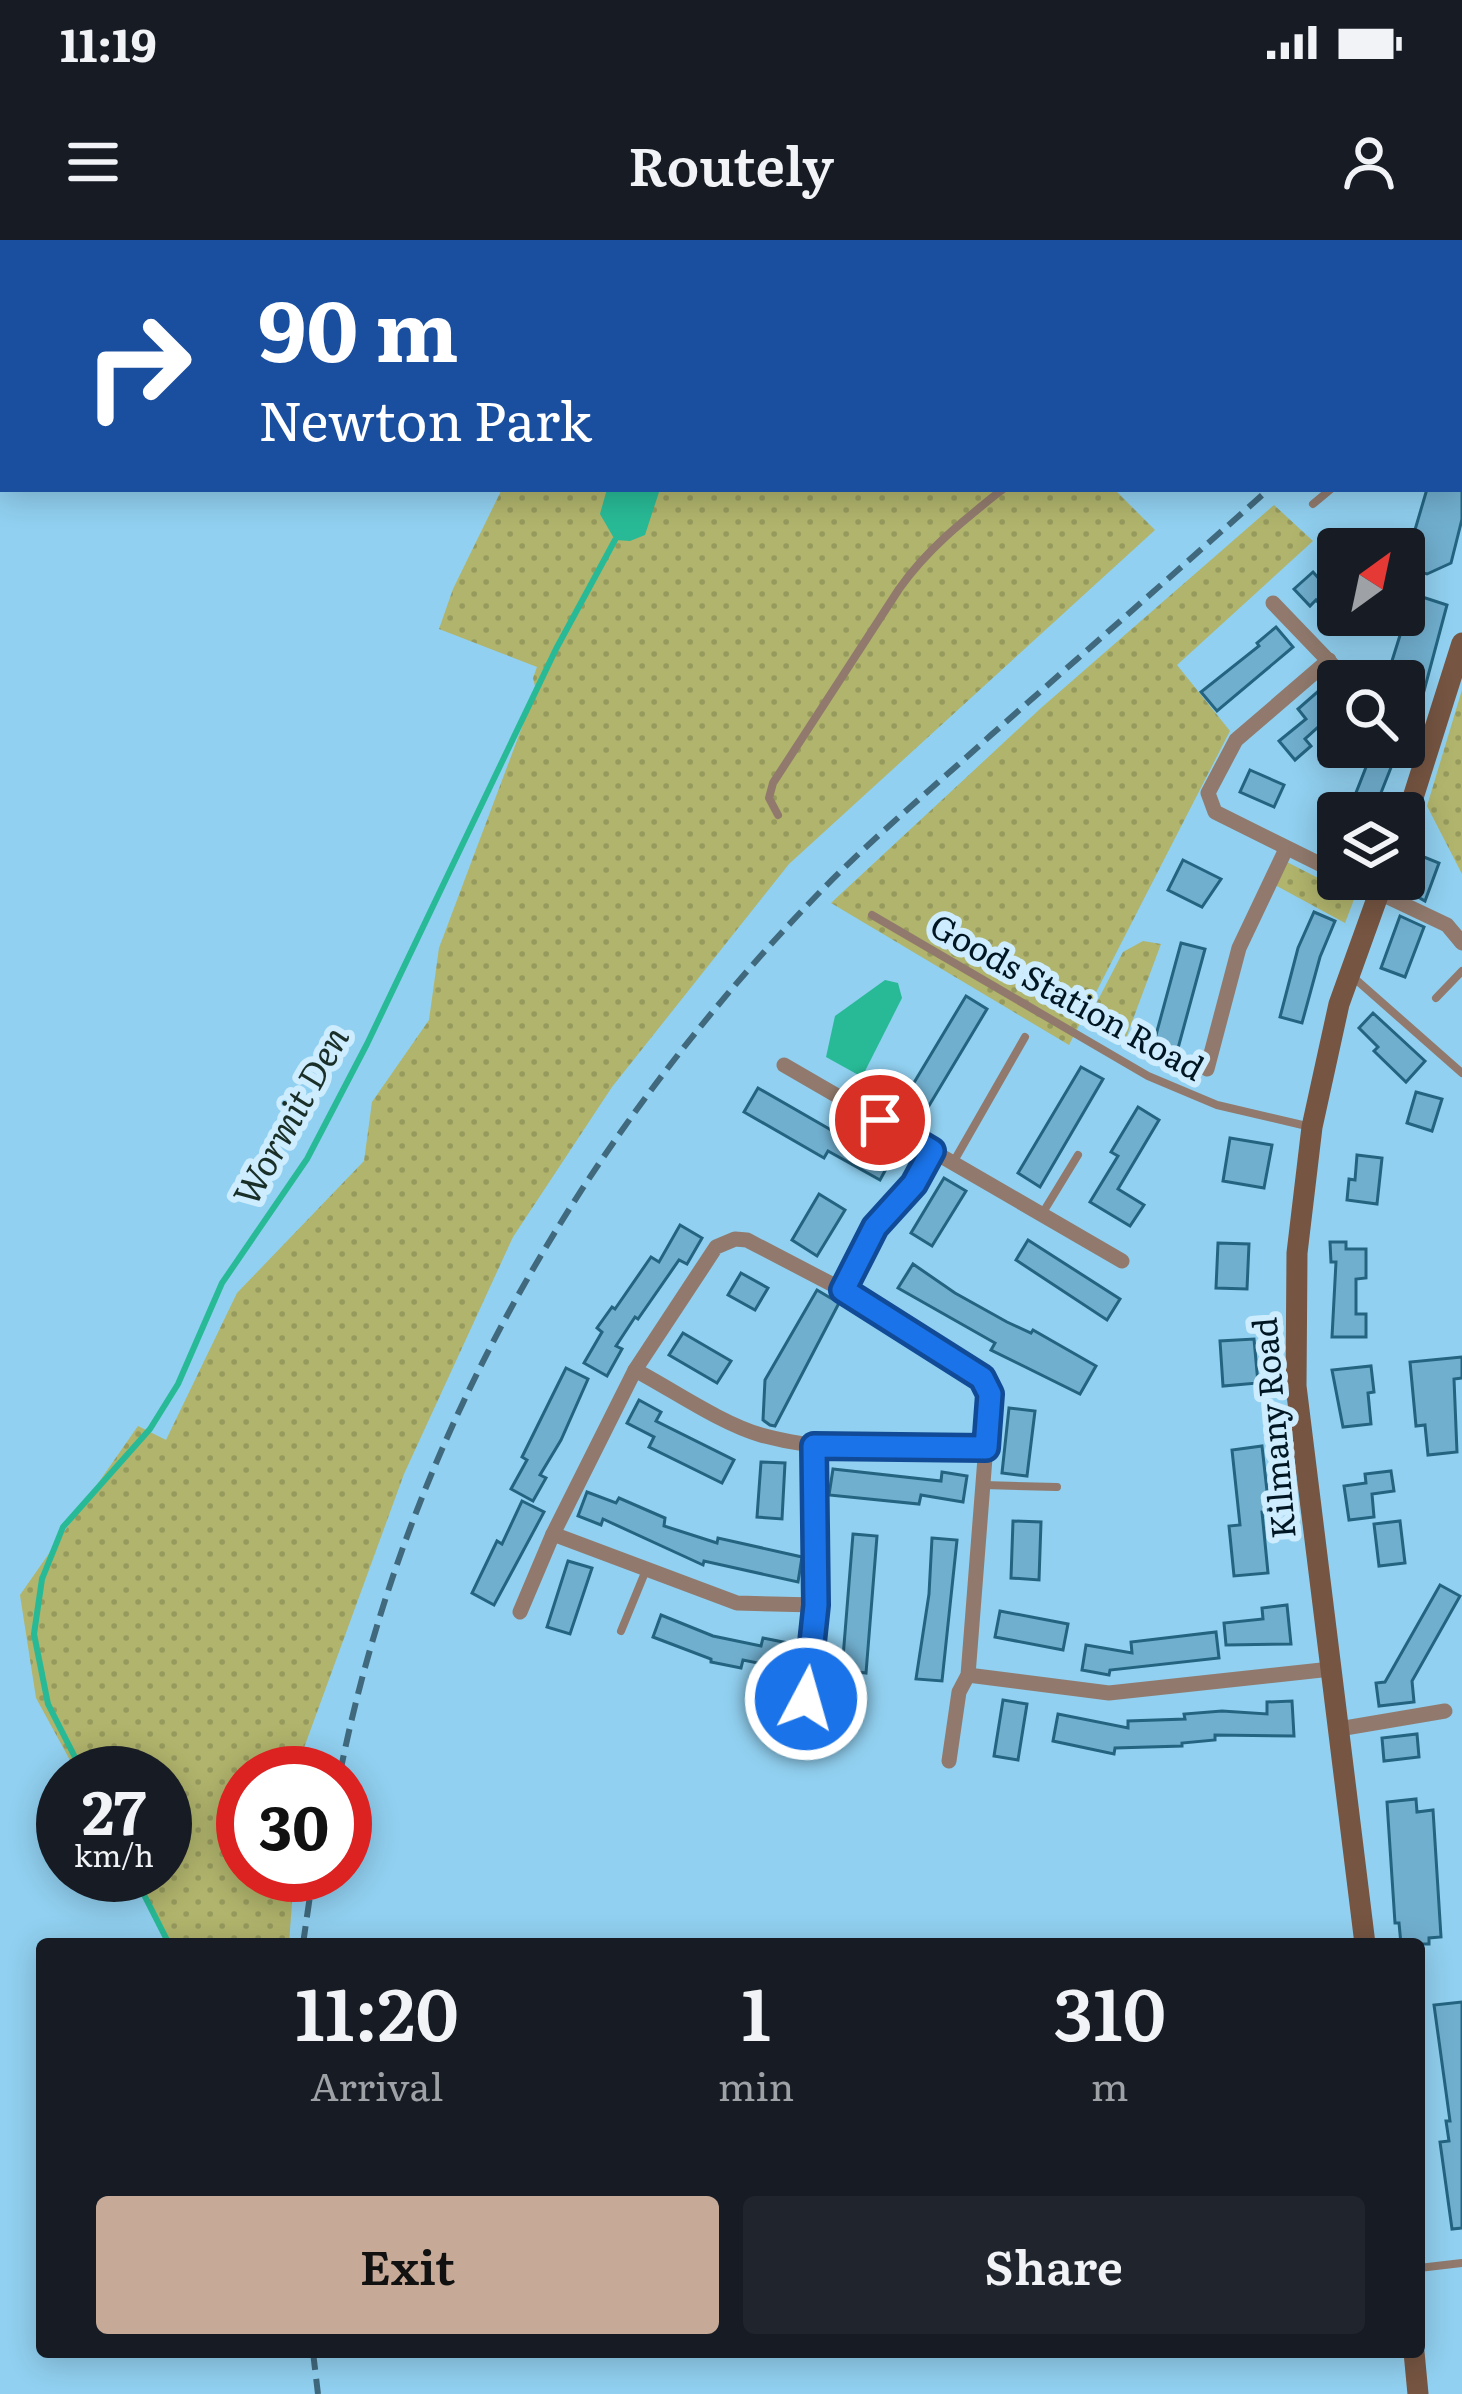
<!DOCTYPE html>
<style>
:root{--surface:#171b24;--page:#20242c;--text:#f1f3f6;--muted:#9ea1a6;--accent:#c6a996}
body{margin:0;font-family:Literata,serif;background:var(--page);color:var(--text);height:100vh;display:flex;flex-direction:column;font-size:45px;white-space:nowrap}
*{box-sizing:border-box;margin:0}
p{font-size:39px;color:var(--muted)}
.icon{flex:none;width:66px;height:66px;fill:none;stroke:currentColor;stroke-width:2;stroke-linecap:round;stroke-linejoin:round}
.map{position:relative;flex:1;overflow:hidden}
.side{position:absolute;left:36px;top:1698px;width:1389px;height:420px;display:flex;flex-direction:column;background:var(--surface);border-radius:12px;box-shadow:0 6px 30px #0003}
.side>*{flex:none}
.top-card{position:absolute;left:0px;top:0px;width:1464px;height:252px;box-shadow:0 6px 30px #0003;background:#1a4fa0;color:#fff;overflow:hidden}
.needle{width:78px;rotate:33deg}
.fabs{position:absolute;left:1317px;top:288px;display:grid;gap:24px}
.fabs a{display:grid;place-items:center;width:108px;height:108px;border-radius:12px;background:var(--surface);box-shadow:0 6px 30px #0003;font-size:60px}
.speed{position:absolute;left:36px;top:1506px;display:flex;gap:24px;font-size:60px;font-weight:700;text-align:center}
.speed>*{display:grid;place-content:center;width:156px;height:156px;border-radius:50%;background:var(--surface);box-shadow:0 6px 30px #0003;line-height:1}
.speed small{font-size:30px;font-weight:400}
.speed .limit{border:18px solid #d22;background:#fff;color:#111}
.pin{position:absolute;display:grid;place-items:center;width:102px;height:102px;color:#fff;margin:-51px;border:6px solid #fff;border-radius:50%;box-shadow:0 3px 12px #0007}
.me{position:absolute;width:132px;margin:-66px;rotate:6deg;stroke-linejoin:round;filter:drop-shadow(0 0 9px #0008)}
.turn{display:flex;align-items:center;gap:42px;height:252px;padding:0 60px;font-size:54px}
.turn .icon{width:156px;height:156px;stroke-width:2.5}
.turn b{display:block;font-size:84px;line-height:102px}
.eta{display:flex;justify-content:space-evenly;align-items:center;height:204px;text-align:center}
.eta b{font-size:72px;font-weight:600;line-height:84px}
.primary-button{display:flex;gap:24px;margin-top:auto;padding:24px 60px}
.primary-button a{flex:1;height:138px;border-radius:12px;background:var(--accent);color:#111;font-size:48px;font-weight:600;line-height:138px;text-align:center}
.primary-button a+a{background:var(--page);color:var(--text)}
.status{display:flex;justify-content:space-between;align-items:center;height:84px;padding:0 60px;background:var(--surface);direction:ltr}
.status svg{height:33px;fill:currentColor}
header{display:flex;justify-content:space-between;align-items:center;height:156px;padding:0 60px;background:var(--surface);font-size:54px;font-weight:600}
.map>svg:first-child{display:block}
.grass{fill:url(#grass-dots)}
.water{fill:#28ba96}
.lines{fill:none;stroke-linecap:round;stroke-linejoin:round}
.stream{stroke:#28ba96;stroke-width:6}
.building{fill:#71afcf;stroke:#246481;stroke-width:3}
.service{stroke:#917a6d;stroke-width:8}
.minor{stroke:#917a6d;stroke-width:15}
.secondary{stroke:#765542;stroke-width:21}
.rail{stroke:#40697d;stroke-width:6;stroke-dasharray:18 9;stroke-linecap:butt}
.route-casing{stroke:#114b97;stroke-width:30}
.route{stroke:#1a73e8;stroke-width:21}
.labels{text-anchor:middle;stroke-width:12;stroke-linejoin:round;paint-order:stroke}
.street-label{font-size:33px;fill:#001723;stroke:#cdecfd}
.water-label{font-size:36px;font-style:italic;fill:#192f28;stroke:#cdecfd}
</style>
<div class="status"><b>11:19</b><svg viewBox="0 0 49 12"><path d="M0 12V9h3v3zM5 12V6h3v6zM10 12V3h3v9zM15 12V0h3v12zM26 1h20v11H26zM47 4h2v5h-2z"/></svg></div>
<header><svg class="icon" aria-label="menu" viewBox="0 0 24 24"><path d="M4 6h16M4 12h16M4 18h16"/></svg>Routely<svg class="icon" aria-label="person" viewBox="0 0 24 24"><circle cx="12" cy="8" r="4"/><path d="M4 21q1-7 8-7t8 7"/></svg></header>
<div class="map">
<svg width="1462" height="2154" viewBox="0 0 1462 2154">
<defs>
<pattern id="grass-dots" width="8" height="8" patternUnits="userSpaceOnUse" patternTransform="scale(3)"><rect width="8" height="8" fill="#b0b46c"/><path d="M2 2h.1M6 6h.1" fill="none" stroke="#969a5d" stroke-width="1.8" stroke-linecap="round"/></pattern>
</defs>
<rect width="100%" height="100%" fill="#91d0f0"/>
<g class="grass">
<polygon points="502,249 1114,249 1155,290 789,624 612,847 513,997 404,1234 301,1516 300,1533 243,1533 243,1635 294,1635 289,1704 169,1704 132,1635 165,1635 165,1533 77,1533 36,1458 20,1355 138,1186 166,1200 237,1053 364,921 372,862 429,780 439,708 536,450 533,438 537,427 439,389 453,349"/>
<polygon points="1274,265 1313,301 1177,425 1230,491 1069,805 831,663 1041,468"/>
<polygon points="1462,450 1462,634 1427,566"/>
<polygon points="1287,622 1355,657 1345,683 1275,645"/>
<polygon points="1143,701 1161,704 1123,806 1086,783 1123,712"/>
</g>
<g class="water">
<polygon points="607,249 660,249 645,295 630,301 615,300 600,274"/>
<polygon points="885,740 898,743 902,758 862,837 826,817 835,776"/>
</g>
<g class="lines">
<g class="stream">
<polyline points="83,1533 48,1464 34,1394 42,1339 63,1287 150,1189 178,1144 222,1043 307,919 367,804 556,409 615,300"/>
<polyline points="134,1635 169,1704"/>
</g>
</g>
<g class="building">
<polygon points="1427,249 1462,249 1462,279 1451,323 1427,334 1406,328 1409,315 1404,312 1408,299 1412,300"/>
<polygon points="1313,332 1338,360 1338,385 1316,360 1310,366 1294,349"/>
<polygon points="1413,354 1447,365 1417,477 1404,473 1404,428 1391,424"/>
<polygon points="1276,387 1293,407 1217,471 1201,452 1259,406 1257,403"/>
<polygon points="1323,447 1338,462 1338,469 1305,499 1311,506 1295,520 1279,501 1306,479 1298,469"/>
<polygon points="1370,517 1392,525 1373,573 1364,573 1350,568"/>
<polygon points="1250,530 1284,545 1274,567 1240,552"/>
<polygon points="1419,615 1439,623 1425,661 1406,650"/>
<polygon points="1183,620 1221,639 1202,667 1168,650"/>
<polygon points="1314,672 1335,681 1320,717 1302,783 1280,777 1298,708"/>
<polygon points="1400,676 1424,687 1405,737 1381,728"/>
<polygon points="1181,703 1205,709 1174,823 1150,817"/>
<polygon points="966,756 987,769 918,884 897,871"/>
<polygon points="1373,773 1425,821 1406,842 1374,811 1378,807 1359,788"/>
<polygon points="1081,827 1103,839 1040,947 1018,933"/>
<polygon points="758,848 852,902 855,897 892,918 880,940 828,911 824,918 744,872"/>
<polygon points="1416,852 1442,859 1432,891 1407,883"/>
<polygon points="1138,867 1159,880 1118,949 1144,965 1130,986 1090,962 1118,916 1111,912"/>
<polygon points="1230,898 1272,905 1264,948 1223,941"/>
<polygon points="1357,915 1382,918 1377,964 1347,960 1349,939 1355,940"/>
<polygon points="944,938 966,951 932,1006 911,993"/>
<polygon points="819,954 845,970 817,1016 792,1000"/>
<polygon points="680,985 702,998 687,1024 679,1020 638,1079 635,1077 616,1106 622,1109 607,1136 584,1123 602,1092 597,1088 612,1067 615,1069 651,1017 659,1022"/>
<polygon points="1028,1000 1120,1059 1107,1080 1016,1020"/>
<polygon points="1330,1002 1346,1002 1346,1009 1366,1009 1366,1038 1356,1039 1356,1074 1366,1074 1366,1097 1332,1097 1336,1022 1331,1022"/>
<polygon points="1218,1003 1249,1004 1247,1049 1216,1048"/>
<polygon points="913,1024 955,1053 1007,1082 1031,1093 1033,1090 1096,1126 1080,1154 991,1110 995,1103 898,1048"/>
<polygon points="741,1033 768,1048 755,1070 728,1055"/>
<polygon points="817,1050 839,1063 775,1186 770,1185 763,1180 765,1140"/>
<polygon points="683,1093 731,1121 717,1143 669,1115"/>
<polygon points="1254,1099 1258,1143 1223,1146 1220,1101"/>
<polygon points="1462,1117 1462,1138 1454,1139 1457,1212 1428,1215 1425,1185 1416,1186 1410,1122"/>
<polygon points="1371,1126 1374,1152 1368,1153 1371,1184 1343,1187 1332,1130"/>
<polygon points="566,1128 588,1139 561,1200 540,1235 546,1238 533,1261 511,1249 527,1220 522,1217"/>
<polygon points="639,1160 661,1172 656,1181 734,1220 722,1243 649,1207 654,1197 627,1183"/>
<polygon points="1009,1168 1035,1171 1027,1236 1002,1233"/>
<polygon points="1262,1206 1268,1260 1267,1271 1262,1272 1268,1333 1234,1336 1229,1286 1240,1285 1232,1210"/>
<polygon points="761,1222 785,1223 782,1279 757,1277"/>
<polygon points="833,1229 941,1241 942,1232 967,1236 963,1262 921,1255 919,1264 829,1255"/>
<polygon points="1391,1231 1394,1251 1372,1254 1374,1277 1349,1280 1344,1246 1366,1243 1365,1234"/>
<polygon points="587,1252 616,1263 619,1258 665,1278 664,1286 717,1303 718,1298 802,1317 798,1342 704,1321 703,1325 603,1279 601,1285 578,1276"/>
<polygon points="522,1261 544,1272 494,1365 472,1353 497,1301 502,1304"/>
<polygon points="1013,1281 1041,1282 1039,1340 1011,1338"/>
<polygon points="1400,1281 1405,1323 1379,1326 1374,1284"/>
<polygon points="853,1294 877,1296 866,1433 842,1430"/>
<polygon points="932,1298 957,1300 942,1441 916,1439 929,1354"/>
<polygon points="568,1321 592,1328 570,1394 547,1387"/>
<polygon points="1440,1345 1460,1356 1412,1441 1414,1462 1379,1466 1376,1443 1385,1442"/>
<polygon points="1287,1365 1291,1404 1226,1405 1224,1383 1263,1379 1262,1368"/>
<polygon points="1000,1371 1068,1384 1063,1410 995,1397"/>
<polygon points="661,1375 713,1396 761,1406 763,1398 793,1404 788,1429 743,1420 741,1428 711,1422 711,1419 653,1397"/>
<polygon points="1216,1392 1219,1418 1110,1430 1109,1435 1082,1430 1086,1405 1132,1413 1131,1402"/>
<polygon points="841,1455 862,1458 857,1489 832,1486"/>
<polygon points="1003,1460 1027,1464 1018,1520 994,1516"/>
<polygon points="1292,1461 1294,1496 1215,1495 1215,1500 1182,1503 1182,1506 1115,1508 1114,1514 1053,1501 1058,1474 1128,1488 1128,1481 1185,1479 1184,1474 1222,1471 1267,1474 1267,1462"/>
<polygon points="1417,1494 1419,1517 1384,1521 1382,1498"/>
<polygon points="1416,1559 1417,1572 1433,1570 1441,1697 1429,1698 1429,1704 1401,1704 1399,1683 1395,1683 1387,1562"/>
<polygon points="1462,1762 1462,1988 1452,1989 1440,1902 1449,1901 1446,1881 1450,1881 1434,1765"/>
</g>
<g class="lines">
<g class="service">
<polyline points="1287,3 1290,0"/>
<polyline points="1461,142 1462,141"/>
<polyline points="1313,264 1331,249"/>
<path d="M778,575L769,558L773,543L899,349C928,308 964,280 1003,249"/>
<polyline points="872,675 1148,836 1217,865 1311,887"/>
<polyline points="1353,737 1462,833"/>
<polyline points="1436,758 1462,731"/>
<polyline points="954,921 1025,797"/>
<polyline points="1042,974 1078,915"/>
<polyline points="984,1245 1057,1247"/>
<polyline points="621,1391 646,1330"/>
<polyline points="1419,2028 1462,2023"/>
</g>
<g class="minor">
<polyline points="1273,363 1347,440"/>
<polyline points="1329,420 1236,500 1208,553 1215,572 1338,633"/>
<polyline points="1350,639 1447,685 1462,703"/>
<polyline points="784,825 1122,1021"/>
<polyline points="1207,829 1239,708 1286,609"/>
<polyline points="843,1050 875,987 913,944 932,911"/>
<polyline points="553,1294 737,1363 816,1365"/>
<polyline points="520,1372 553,1294 635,1130"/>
<polyline points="968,1435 1109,1453 1331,1429"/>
<polyline points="806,1459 816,1365 814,1206"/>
<polyline points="1339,1489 1445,1471"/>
<path d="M949,1521L959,1452L968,1435L990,1154L988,1145L843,1050L747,1000L735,999L716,1007L635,1130C673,1150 720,1183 761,1195C832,1215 912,1208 986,1208"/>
</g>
<g class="secondary">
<polyline points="1404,586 1462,403"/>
<polyline points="1365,1704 1296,1146 1297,1013 1312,887 1339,764 1384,639"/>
<polyline points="1414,2112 1418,2154"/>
</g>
<g class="rail">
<polyline points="1461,78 1462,77"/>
<path d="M340,1533C407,1199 582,898 818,654C872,598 933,548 991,495C1084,413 1177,331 1269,249"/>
<polyline points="303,1704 313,1635"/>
<polyline points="313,2112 318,2154"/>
</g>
</g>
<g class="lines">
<g class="route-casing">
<polyline id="route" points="806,1459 816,1365 814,1206 986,1208 990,1154 982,1138 843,1050 875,987 914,944 932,911 880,880"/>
</g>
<use href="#route" class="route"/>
</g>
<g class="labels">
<g class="street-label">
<text transform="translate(1067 757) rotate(29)" y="12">Goods Station Road</text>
<text transform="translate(1274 1188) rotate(-95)" y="12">Kilmany Road</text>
</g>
<g class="water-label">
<text transform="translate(291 876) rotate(-61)" y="13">Wormit Den</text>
</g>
</g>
</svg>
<div class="fabs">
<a><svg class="needle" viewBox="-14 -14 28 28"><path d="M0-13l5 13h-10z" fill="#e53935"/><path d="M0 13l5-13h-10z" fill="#9ea1a6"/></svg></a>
<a><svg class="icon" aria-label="search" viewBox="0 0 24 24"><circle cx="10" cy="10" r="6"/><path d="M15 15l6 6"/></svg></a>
<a><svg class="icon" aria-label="layers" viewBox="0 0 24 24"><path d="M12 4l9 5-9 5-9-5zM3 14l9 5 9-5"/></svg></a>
</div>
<div class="speed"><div>27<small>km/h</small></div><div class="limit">30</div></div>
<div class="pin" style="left:880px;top:880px;background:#d93025"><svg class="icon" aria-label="arrive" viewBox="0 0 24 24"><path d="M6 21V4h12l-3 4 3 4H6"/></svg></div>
<svg class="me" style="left:806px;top:1459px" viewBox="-20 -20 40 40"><circle r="17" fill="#1a73e8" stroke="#fff" stroke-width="3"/><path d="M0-11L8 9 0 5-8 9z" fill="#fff"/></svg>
<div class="top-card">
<div class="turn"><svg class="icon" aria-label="right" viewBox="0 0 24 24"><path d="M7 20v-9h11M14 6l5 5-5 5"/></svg><div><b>90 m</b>Newton Park</div></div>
</div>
<section class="side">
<div class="eta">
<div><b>11:20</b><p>Arrival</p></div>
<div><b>1</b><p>min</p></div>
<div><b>310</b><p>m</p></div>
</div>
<div class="primary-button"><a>Exit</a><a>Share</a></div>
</section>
</div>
